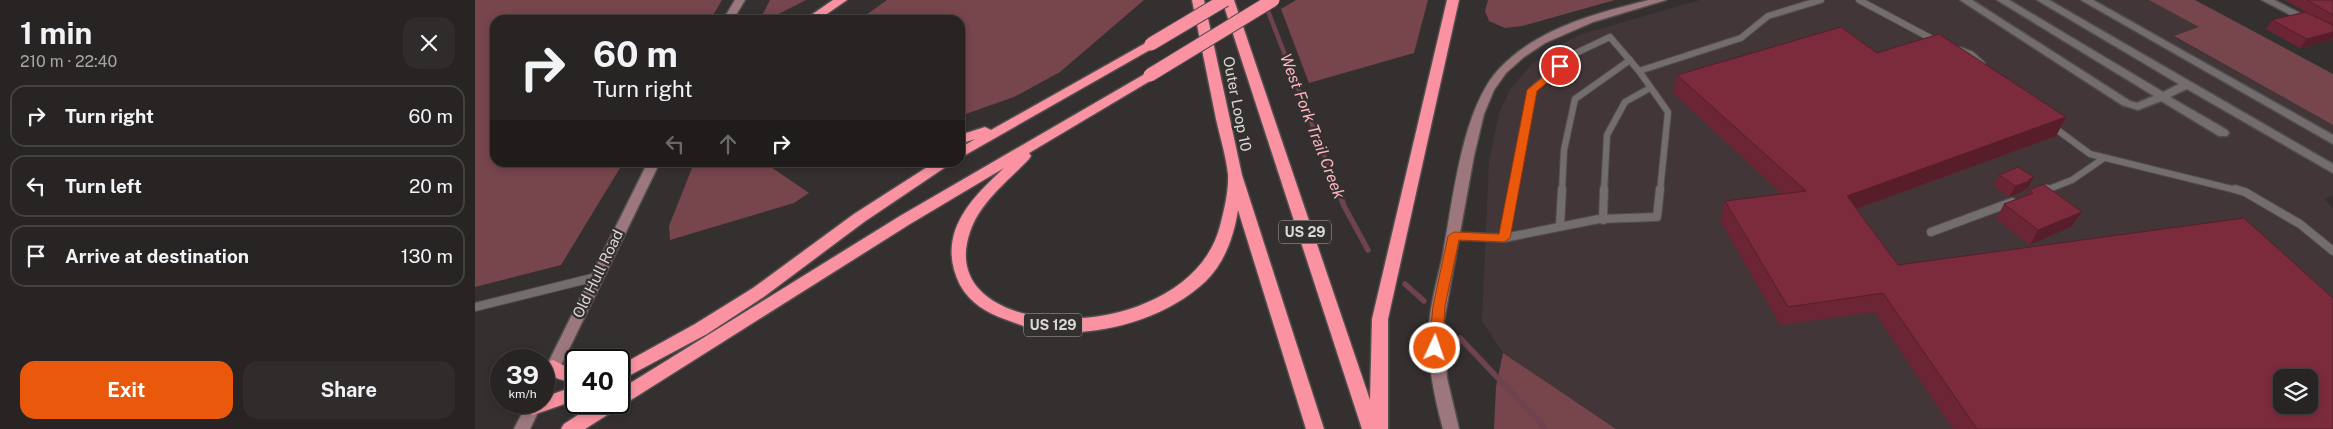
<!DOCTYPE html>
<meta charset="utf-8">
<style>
:root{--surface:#282424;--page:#302c2c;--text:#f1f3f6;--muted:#a5a4a6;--line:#444141;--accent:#ea580c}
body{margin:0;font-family:"Public Sans",sans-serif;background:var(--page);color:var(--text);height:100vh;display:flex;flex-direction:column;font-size:19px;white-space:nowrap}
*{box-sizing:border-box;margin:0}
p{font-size:16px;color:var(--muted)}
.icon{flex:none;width:28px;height:28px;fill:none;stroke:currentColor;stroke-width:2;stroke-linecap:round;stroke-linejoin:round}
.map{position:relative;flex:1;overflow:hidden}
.drawer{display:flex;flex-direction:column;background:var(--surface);width:475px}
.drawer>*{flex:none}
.guide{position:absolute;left:15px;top:15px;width:475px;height:152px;border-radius:15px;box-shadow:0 2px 8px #0003,0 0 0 1px var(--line);background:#282424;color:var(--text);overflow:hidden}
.controls{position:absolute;left:1798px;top:369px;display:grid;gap:10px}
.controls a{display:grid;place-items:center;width:45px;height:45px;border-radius:10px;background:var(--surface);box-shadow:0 2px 8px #0003,0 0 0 1px var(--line);font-size:25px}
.speed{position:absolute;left:15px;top:349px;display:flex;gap:10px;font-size:25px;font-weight:700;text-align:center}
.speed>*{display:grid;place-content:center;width:65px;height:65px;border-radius:50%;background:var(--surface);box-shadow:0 2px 8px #0003,0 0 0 1px var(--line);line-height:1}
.speed small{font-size:12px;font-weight:400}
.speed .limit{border:2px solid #111;border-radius:8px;background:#fff;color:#111}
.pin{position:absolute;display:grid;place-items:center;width:42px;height:42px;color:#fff;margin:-21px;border:2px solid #fff;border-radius:50%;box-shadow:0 1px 5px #0007}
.me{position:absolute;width:55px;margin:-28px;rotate:3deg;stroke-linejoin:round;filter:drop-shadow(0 0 4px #0008)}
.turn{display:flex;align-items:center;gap:18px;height:105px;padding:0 20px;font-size:22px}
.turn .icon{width:65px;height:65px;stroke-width:2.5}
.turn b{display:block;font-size:35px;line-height:42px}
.lanes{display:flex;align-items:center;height:48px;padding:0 20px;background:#0003;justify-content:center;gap:25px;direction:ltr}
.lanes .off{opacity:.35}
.round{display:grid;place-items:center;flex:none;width:52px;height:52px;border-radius:15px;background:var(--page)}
.headline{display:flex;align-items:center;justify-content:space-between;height:85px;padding:0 20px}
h1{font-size:30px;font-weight:700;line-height:38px}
.action{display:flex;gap:10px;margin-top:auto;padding:10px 20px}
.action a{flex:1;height:58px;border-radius:15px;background:var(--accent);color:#fff;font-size:20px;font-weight:700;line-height:58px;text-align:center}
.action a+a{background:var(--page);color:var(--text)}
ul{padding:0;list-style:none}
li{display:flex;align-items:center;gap:15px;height:62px;margin:0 10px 8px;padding:0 10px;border:2px solid var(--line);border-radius:15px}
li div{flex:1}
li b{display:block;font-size:19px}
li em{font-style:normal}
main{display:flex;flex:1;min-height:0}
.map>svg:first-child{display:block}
.built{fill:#433638;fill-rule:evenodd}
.green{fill:#77454c}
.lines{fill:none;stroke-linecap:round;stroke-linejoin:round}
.stream-far1{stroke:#6e424f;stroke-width:4.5}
.stream{stroke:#6e424f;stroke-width:5.5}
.lane-far1-casing{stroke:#514e4e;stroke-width:8}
.lane-casing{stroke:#514e4e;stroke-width:10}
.street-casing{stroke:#514e4e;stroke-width:3}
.secondary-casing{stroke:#514e4e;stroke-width:3}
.highway-casing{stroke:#514e4e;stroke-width:3}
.lane-far1{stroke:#736d6e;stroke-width:6}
.lane{stroke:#736d6e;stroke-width:8}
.street{fill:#736d6e;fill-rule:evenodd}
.secondary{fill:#9c787d;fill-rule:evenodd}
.highway{fill:#fa92a1;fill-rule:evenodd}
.highway-bridge-casing{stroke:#514e4e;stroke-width:15;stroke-linecap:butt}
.highway-bridge{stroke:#fa92a1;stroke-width:13}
.wall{fill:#6b2534}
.shaded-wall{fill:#571e2a}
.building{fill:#7c2b3c;stroke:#571e2a;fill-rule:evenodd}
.route{fill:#ea580c;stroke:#983908}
.labels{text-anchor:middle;stroke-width:4.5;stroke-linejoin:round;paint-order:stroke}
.shield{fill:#353030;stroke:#a9a6a6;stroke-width:1}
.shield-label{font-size:14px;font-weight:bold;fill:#dbd8d8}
.street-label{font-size:15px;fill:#dbd8d8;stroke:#353030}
.water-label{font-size:16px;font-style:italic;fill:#feb5be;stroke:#353030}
</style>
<main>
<section class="drawer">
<div class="headline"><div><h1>1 min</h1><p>210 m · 22:40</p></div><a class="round"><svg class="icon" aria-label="close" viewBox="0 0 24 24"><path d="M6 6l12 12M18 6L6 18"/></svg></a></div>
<ul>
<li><svg class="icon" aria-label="right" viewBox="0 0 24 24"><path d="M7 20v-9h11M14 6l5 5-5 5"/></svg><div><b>Turn right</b></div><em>60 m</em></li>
<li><svg class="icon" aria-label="left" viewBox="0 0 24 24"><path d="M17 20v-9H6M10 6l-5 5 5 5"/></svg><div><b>Turn left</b></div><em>20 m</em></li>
<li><svg class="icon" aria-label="arrive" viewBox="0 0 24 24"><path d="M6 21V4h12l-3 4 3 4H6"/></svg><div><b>Arrive at destination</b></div><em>130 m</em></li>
</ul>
<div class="action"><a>Exit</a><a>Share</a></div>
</section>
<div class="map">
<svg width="1858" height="429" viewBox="0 0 1858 429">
<rect width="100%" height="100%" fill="#353030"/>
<path class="built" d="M1225,0H1674L1725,27L1699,37L1858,125V195L1849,199L1858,208V429H1141L1028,353L1007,321L1014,162L1024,113L1036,88L1057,64L1077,49L1107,34ZM1806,378H1834V405H1806Z"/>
<g class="green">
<polygon points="0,0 247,0 235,20 20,20 20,162 148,163 86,265 0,287"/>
<polygon points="295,0 331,0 292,20 288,14"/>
<polygon points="412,0 669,0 585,72 539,97 485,116 485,20 384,20"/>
<polygon points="821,0 953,0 939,53 834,83 806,9"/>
<polygon points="1013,0 1140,0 1047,26 1030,28 1014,21 1010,11"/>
<polygon points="1674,0 1720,0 1858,74 1858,125 1699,36 1724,27"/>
<polygon points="219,163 290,163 334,193 319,203 195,240 194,226"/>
<polygon points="1028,353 1141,429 1019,429 1021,387"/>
</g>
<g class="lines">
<polyline class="stream-far1" points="791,6 863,191"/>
<g class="stream">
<polyline points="863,189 869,206 893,250"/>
<polyline points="930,284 949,301"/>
<polyline points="985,338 1071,429"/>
</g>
<g class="lane-far1-casing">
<g id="lane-far1">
<polyline points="1384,0 1461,41"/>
<polyline points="1485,50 1496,54 1507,64"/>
<polyline points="1164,71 1193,112 1185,191"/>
<polyline points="1577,126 1615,154 1765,191"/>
<polyline points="1038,191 1057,90 1099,54 1135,37 1164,71 1266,38 1293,16 1346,0"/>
<polyline points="1087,191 1089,150 1100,99 1155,60"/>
<polyline points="1129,191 1132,135 1150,102 1175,88"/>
<polyline points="1569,191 1597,180 1629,158"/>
</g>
</g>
<g class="lane-casing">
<g id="lane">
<polyline points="1760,189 1770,192 1825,224 1858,251"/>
<polyline points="1566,192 1572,189"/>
<polyline points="1128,220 1129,189"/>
<polyline points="1085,226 1087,189"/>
<polyline points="1456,232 1537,202"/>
<polyline points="979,236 1029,238 1038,189"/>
<polyline points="1029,238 1124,219 1182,217 1185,189"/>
<polyline points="0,307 121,277"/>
</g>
</g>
<g class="street-casing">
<g id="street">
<polygon points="1485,0 1497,0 1655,101 1662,103 1679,96 1522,0 1534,0 1688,92 1704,84 1562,0 1574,0 1858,164 1858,173 1712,89 1695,97 1752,130 1754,133 1752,136 1744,136 1686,101 1663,110 1647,105"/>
<polygon points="1606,0 1618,0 1858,135 1858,144"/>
<polygon points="1787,0 1799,0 1858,30 1858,37"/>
</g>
</g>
<g class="secondary-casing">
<g id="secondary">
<polygon points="260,0 270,0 258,20 248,20"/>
<path d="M1174,0H1191L1118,22L1070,43L1049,57L1031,73L1019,90L1009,114L999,156L968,326L972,378L984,429H968C959,396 952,362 954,328C955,304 963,278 968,254C978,201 987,107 1025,68C1063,28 1122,13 1174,0Z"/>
<polygon points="173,162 185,162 76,386 74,390 69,392 69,371"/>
<polygon points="53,402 68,402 55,429 39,429"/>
</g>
</g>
<g class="highway-casing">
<g id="highway">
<polygon points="358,0 372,0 343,20 329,20"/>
<path d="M717,0H729L767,175L849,429H831L763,210C759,236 750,262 731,281C693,317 632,335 580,332C564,332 548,326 532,320C512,313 496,304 485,285C477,269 474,252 479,234C487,207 509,187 529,168L435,224L110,429H86L89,424L123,402H144V390L425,216L675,71L681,75L680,78L554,153L556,156L554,159C533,181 505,202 495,232C455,347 713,350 745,226C749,211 754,190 753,174C751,156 745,137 741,119C733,79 725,40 717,0Z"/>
<polygon points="747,0 759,0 895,400 897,319 972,0 984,0 913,319 913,429 887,429"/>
<polygon points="676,40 682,44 680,47 485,158 485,148 500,139 485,144 485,135 510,127 516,130"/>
<polygon points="460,162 478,162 389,222 290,296 232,334 144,381 144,366 220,324 278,288 379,214"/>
<path d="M78,360L92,367L101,368V382C89,381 76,379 69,367L72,362Z"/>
<polygon points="101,386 101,400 58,415 52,413 49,408 52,403 69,402 69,397"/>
</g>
</g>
<use href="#lane-far1" class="lane-far1"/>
<use href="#lane" class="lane"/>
<use href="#street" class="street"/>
<use href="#secondary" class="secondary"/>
<use href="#highway" class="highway"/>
<g class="highway-bridge-casing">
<g id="highway-bridge">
<polyline points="676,44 750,0"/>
<polyline points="675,75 798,0"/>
</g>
</g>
<use href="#highway-bridge" class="highway-bridge"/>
</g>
<g class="wall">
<polygon points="1810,0 1858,0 1858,39 1825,48 1791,29 1797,20 1834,14"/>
<polygon points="1402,53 1591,117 1581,136 1381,209 1423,265 1858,429 1478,429 1399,312 1305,325 1245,220 1250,201 1307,194 1198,93 1202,75"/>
<polygon points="1524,175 1553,188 1550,189 1549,191 1534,197 1519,186"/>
<polygon points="1568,184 1597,226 1555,245 1521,219 1529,204 1551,196 1554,190"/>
</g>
<g class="shaded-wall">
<polygon points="1858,32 1858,39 1825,48 1832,39"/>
<polygon points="1591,117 1581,136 1364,215 1372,196"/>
<polygon points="1559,177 1553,188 1550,189 1549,191 1534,197 1540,186"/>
<polygon points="1607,212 1597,226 1555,245 1563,230"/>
</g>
<g class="building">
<polygon points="1832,0 1858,0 1858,15"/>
<polygon points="1830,12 1858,25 1858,32 1832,39 1797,20"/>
<path d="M1366,27L1402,53L1464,34L1591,117L1372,196L1423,265L1769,218L1858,298V429H1502L1408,293L1313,307L1250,201L1331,191L1202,75ZM1806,378H1834V405H1806Z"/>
<polygon points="1543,167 1559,177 1553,180 1555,181 1540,186 1524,175"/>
<polygon points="1568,184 1607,212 1563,230 1529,204 1558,193 1554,190"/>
</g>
<polygon class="route" points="1085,63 1090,66 1089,68 1062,91 1035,238 1029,242 984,240 970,306 967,348 965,351 956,351 954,348 958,306 973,236 979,232 1024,234 1052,90"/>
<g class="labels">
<g class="shield">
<rect x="804" y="220.5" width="52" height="23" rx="4"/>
<rect x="549" y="313.5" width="58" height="23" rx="4"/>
</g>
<g class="shield-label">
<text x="830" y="237">US 29</text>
<text x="578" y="330">US 129</text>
</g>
<g class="street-label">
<text transform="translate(762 104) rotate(79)" y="5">Outer Loop 10</text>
<text transform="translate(123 274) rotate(-64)" y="5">Old Hull Road</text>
</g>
<g class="water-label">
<text transform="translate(838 126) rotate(69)" y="6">West Fork Trail Creek</text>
</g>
</g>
</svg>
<div class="controls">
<a><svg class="icon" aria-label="layers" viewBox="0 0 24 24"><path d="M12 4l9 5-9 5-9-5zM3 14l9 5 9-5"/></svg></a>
</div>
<div class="speed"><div>39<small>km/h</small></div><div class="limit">40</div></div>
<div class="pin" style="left:1085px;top:66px;background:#d93025"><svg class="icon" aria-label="arrive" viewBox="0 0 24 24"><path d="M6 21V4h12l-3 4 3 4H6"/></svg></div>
<svg class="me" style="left:960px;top:348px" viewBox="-20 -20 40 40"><circle r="17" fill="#ea580c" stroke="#fff" stroke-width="3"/><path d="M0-11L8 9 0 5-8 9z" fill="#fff"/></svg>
<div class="guide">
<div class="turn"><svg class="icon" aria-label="right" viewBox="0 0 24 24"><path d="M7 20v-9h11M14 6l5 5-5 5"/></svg><div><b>60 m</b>Turn right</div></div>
<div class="lanes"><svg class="icon off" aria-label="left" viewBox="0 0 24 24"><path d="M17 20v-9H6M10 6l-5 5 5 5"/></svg><svg class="icon off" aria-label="ahead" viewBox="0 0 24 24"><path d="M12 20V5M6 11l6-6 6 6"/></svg><svg class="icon" aria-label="right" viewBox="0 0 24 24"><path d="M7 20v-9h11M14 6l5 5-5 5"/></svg></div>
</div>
</div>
</main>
